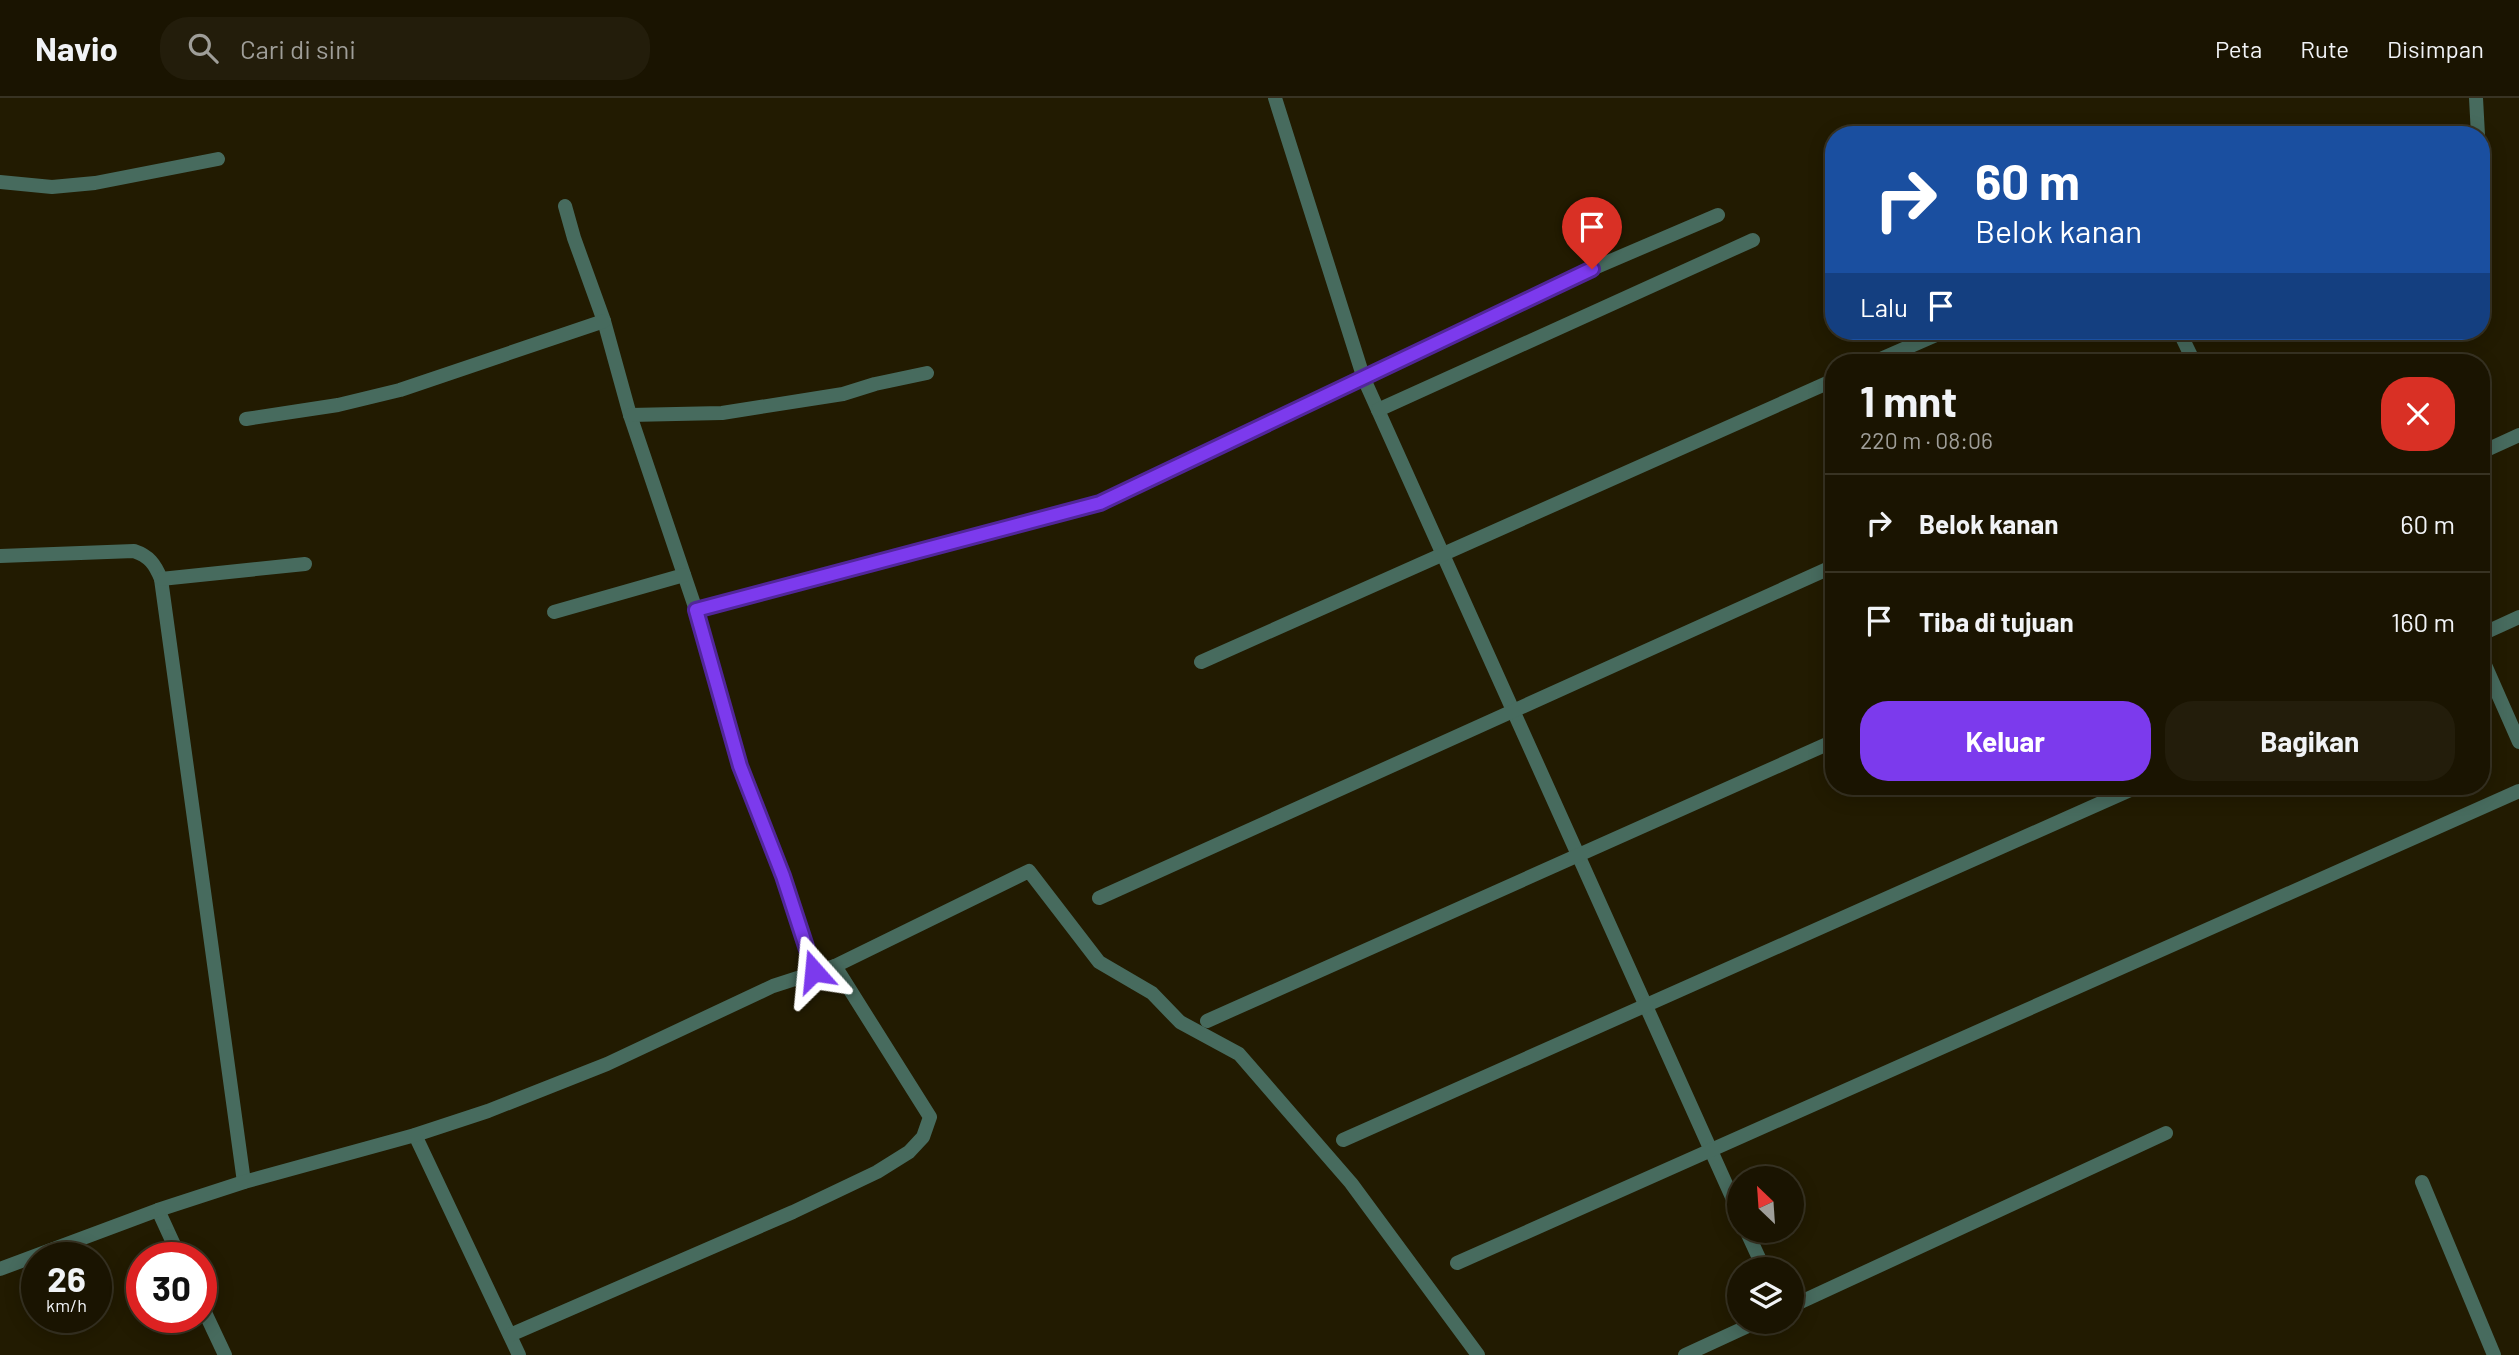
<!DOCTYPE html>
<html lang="id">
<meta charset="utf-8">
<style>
:root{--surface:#1a1401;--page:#231d0b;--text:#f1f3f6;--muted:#9f9e99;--line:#383323;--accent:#7c3aed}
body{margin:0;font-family:Barlow,sans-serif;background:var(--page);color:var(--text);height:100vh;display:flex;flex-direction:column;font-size:26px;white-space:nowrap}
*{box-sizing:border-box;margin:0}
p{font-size:23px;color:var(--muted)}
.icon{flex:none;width:38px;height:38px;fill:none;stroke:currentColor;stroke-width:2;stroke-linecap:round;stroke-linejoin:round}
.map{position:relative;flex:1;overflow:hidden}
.sheet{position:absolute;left:1825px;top:256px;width:665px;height:441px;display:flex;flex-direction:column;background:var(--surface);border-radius:28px;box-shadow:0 4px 18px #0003,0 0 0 2px var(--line)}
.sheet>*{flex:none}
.banner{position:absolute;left:1825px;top:28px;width:665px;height:214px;border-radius:28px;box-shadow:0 4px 18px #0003,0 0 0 2px var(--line);background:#1a4fa0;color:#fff;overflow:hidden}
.needle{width:46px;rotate:335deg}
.fabs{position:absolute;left:1727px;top:1068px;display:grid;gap:14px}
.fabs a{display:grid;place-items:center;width:77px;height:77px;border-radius:50%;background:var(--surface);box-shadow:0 4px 18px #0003,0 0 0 2px var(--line);font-size:35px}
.speed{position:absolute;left:21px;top:1144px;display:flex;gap:14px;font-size:35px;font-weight:700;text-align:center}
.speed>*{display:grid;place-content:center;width:91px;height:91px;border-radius:50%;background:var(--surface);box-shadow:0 4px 18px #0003,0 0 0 2px var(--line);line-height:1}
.speed small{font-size:18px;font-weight:400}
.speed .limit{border:10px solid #d22;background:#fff;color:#111}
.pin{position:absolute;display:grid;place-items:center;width:60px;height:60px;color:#fff;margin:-72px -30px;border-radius:50% 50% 50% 0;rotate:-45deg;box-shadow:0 0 7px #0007}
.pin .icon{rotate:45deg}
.me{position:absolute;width:77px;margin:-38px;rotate:342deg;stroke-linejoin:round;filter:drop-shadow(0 0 5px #0008)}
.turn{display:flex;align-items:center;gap:24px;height:147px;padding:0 35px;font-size:32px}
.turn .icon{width:91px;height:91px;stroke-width:2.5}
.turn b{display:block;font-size:49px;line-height:60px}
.then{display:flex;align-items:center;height:66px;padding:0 35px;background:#0003;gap:14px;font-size:26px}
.round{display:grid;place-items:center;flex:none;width:74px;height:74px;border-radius:28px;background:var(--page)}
.summary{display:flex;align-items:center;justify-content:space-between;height:119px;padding:0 35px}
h1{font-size:42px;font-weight:700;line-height:52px}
.action{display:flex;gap:14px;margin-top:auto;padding:14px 35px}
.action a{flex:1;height:80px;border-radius:28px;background:var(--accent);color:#fff;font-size:28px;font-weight:700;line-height:80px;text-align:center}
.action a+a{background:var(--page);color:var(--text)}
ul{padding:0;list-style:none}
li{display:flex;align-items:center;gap:21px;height:98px;padding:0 35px;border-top:2px solid var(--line)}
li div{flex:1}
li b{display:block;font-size:26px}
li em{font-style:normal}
header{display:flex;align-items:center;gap:42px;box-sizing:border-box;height:98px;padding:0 35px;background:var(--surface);border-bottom:2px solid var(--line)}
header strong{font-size:33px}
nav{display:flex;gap:38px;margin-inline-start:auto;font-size:24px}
.search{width:490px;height:63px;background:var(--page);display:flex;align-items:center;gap:18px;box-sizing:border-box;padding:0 24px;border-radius:28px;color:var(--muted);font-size:26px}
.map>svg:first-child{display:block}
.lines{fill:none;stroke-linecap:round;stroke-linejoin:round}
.street{stroke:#476b5e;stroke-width:14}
.route-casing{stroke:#51269a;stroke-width:18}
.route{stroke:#7c3aed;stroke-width:12}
</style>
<header>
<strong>Navio</strong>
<div class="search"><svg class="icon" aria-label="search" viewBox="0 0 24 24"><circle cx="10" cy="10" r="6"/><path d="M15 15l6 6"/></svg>Cari di sini</div>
<nav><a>Peta</a><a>Rute</a><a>Disimpan</a></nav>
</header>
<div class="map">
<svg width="2519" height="1257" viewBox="0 0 2519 1257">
<rect width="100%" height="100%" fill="#221b01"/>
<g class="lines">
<g class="street">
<polyline points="1275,0 1364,281 1740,1117"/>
<polyline points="2476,0 2478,37"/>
<polyline points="0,84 52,89 95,85 218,61"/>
<polyline points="565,108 574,140 604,223 630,317 696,512 740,668 783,778 814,873"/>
<polyline points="2482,128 2484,178"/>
<polyline points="2179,233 2194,264"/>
<polyline points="1874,264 1945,233"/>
<polyline points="1378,312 1753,142"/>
<polyline points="630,317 722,315 843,296 875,286 927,275"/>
<polyline points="246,321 338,307 400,292 604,223"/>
<polyline points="2482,354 2519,337"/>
<path d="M0,458L134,453C149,458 155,466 161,481L244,1084"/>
<polyline points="161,481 305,466"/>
<polyline points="696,512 1100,405 1566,182 1718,117"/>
<polyline points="554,514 684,477"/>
<polyline points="2482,536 2519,519"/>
<polyline points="2482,560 2519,644"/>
<polyline points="1201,564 1834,282"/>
<polyline points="1099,800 1834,468"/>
<polyline points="1207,923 1834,643"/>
<polyline points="415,1037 519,1257"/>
<polyline points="1343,1042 2139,688"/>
<polyline points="2422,1084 2494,1257"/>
<polyline points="158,1112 180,1160"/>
<polyline points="1746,1132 1764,1171"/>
<polyline points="1457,1165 2519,693"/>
<polyline points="0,1171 158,1112 244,1084 415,1037 488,1013 607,966 773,888 835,868 1029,773 1099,864 1152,895 1180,924 1239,956 1351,1085 1478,1257"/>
<polyline points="201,1206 225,1257"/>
<polyline points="1792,1208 2166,1035"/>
<polyline points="510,1237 793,1114 877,1074 909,1054 923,1039 930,1019 835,868"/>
<polyline points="1685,1257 1759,1223"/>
</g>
</g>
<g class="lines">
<g class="route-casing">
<polyline id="route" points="814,873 783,778 740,668 696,512 1100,405 1592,171"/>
</g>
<use href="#route" class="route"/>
</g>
</svg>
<div class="fabs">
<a><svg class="needle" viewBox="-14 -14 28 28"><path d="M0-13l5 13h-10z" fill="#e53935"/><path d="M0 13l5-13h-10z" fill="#9f9e99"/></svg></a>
<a><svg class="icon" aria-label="layers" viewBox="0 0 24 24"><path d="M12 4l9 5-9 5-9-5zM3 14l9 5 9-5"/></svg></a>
</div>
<div class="speed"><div>26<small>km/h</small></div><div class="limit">30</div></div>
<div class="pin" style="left:1592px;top:171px;background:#d93025"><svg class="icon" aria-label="arrive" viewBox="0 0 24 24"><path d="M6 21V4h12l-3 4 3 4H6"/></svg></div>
<svg class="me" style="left:814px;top:873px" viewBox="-20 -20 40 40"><path d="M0-17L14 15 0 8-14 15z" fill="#7c3aed" stroke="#fff" stroke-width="4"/></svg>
<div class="banner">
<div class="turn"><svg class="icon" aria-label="right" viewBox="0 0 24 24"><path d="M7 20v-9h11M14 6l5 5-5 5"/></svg><div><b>60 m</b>Belok kanan</div></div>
<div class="then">Lalu<svg class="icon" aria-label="arrive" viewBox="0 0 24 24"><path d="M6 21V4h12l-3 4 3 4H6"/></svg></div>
</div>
<section class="sheet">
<div class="summary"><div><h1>1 mnt</h1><p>220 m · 08:06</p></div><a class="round" style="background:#d93025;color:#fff"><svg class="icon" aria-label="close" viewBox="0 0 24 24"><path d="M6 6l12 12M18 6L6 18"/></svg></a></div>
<ul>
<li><svg class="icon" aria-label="right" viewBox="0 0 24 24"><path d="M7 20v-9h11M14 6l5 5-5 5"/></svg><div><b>Belok kanan</b></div><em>60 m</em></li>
<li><svg class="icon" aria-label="arrive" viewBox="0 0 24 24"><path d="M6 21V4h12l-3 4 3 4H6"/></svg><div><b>Tiba di tujuan</b></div><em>160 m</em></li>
</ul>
<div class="action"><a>Keluar</a><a>Bagikan</a></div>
</section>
</div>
